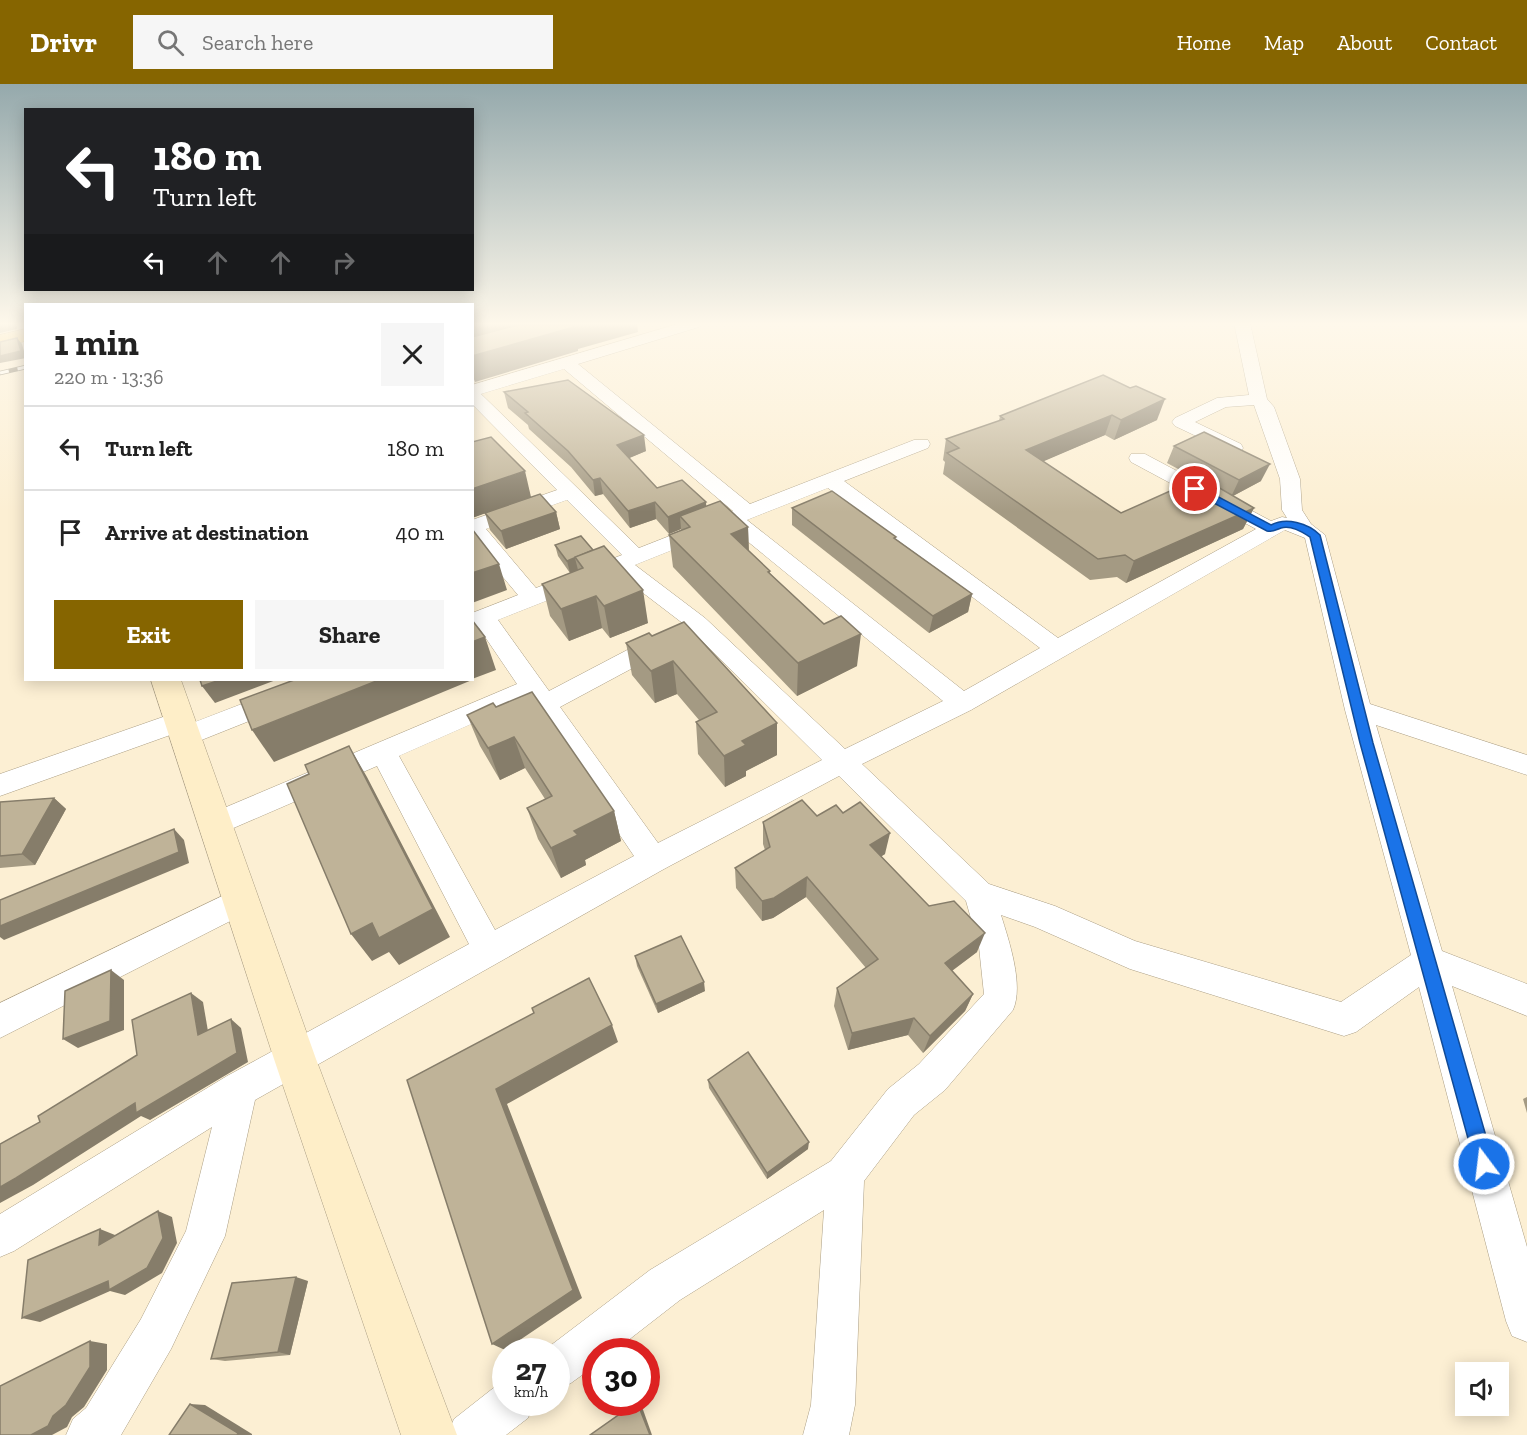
<!DOCTYPE html>
<meta charset="utf-8">
<style>
:root{--surface:#fff;--page:#f6f6f6;--text:#222;--muted:#767676;--line:#e0e0e0;--accent:#866500}
body{margin:0;font-family:"Zilla Slab",serif;background:var(--page);color:var(--text);height:100vh;display:flex;flex-direction:column;font-size:22px;white-space:nowrap}
*{box-sizing:border-box;margin:0}
p{font-size:20px;color:var(--muted)}
.icon{flex:none;width:33px;height:33px;fill:none;stroke:currentColor;stroke-width:2;stroke-linecap:round;stroke-linejoin:round}
.map{position:relative;flex:1;overflow:hidden}
.side{position:absolute;left:24px;top:219px;width:450px;height:378px;display:flex;flex-direction:column;background:var(--surface);border-radius:0px;box-shadow:0 3px 15px #0003}
.side>*{flex:none}
.guide{position:absolute;left:24px;top:24px;width:450px;height:183px;border-radius:0px;box-shadow:0 3px 15px #0003;background:#202124;color:#fff;overflow:hidden}
.tools{position:absolute;left:1455px;top:1278px;display:grid;gap:12px}
.tools a{display:grid;place-items:center;width:54px;height:54px;border-radius:0px;background:var(--surface);box-shadow:0 3px 15px #0003;font-size:30px}
.speed{position:absolute;left:492px;top:1254px;display:flex;gap:12px;font-size:30px;font-weight:700;text-align:center}
.speed>*{display:grid;place-content:center;width:78px;height:78px;border-radius:50%;background:var(--surface);box-shadow:0 3px 15px #0003;line-height:1}
.speed small{font-size:15px;font-weight:400}
.speed .limit{border:9px solid #d22;background:#fff;color:#111}
.pin{position:absolute;display:grid;place-items:center;width:51px;height:51px;color:#fff;margin:-26px;border:3px solid #fff;border-radius:50%;box-shadow:0 2px 6px #0007}
.me{position:absolute;width:66px;margin:-33px;rotate:345deg;stroke-linejoin:round;filter:drop-shadow(0 0 4px #0008)}
.turn{display:flex;align-items:center;gap:21px;height:126px;padding:0 30px;font-size:27px}
.turn .icon{width:78px;height:78px;stroke-width:2.5}
.turn b{display:block;font-size:42px;line-height:51px}
.lanes{display:flex;align-items:center;height:57px;padding:0 30px;background:#0003;justify-content:center;gap:30px;direction:ltr}
.lanes .off{opacity:.35}
.round{display:grid;place-items:center;flex:none;width:63px;height:63px;border-radius:0px;background:var(--page)}
.head{display:flex;align-items:center;justify-content:space-between;height:102px;padding:0 30px}
h1{font-size:36px;font-weight:700;line-height:45px}
.cta{display:flex;gap:12px;margin-top:auto;padding:12px 30px}
.cta a{flex:1;height:69px;border-radius:0px;background:var(--accent);color:#fff;font-size:24px;font-weight:700;line-height:69px;text-align:center}
.cta a+a{background:var(--page);color:var(--text)}
ul{padding:0;list-style:none}
li{display:flex;align-items:center;gap:18px;height:84px;padding:0 30px;border-top:2px solid var(--line)}
li div{flex:1}
li b{display:block;font-size:22px}
li em{font-style:normal}
header{display:flex;align-items:center;gap:36px;box-sizing:border-box;height:84px;padding:0 30px;background:var(--accent);color:#fff}
header strong{font-size:28px}
nav{display:flex;gap:33px;margin-inline-start:auto;font-size:21px}
.search{width:420px;height:54px;background:var(--page);display:flex;align-items:center;gap:15px;box-sizing:border-box;padding:0 21px;border-radius:0px;color:var(--muted);font-size:22px}
.map>svg:first-child{display:block}
.lines{fill:none;stroke-linecap:round;stroke-linejoin:round}
.minor-casing{stroke:#ab9e84;stroke-width:1}
.secondary-casing{stroke:#ab9e84;stroke-width:1}
.trunk-casing{stroke:#b28f39;stroke-width:1}
.minor{fill:#fff;fill-rule:evenodd}
.secondary{fill:#feeec8;fill-rule:evenodd}
.trunk{fill:#fcd36e;fill-rule:evenodd}
.rail-casing{stroke:#676050;stroke-width:4.5}
.rail{stroke:#fefefe;stroke-width:3;stroke-dasharray:9;stroke-linecap:butt}
.wall{fill:#a49a83}
.shaded-wall{fill:#867d6a}
.building{fill:#bfb398;stroke:#867d6a;stroke-width:1.5}
.route{fill:#1a73e8;stroke:#114b97;stroke-width:1.5}
</style>
<header>
<strong>Drivr</strong>
<div class="search"><svg class="icon" aria-label="search" viewBox="0 0 24 24"><circle cx="10" cy="10" r="6"/><path d="M15 15l6 6"/></svg>Search here</div>
<nav><a>Home</a><a>Map</a><a>About</a><a>Contact</a></nav>
</header>
<div class="map">
<svg width="1527" height="1351" viewBox="0 0 1527 1351">
<rect width="100%" height="100%" fill="#fcefd3"/>
<g class="lines">
<g class="minor-casing">
<g id="minor">
<path d="M681,239L702,240L699,243L578,280L750,420L914,356H928L930,360L928,364L844,397L1058,554L1256,445L1131,378L1129,374L1131,370H1145L1271,437L1282,433L1287,434L1282,426L1280,395L1254,321L1226,323L1195,338L1241,360L1243,364L1241,368L1234,370L1175,342L1172,338L1175,334L1217,314L1249,311L1234,239H1250L1267,315L1274,323L1300,395L1302,426L1311,440L1325,451L1370,620L1527,671V691L1376,641L1442,867L1527,900V932L1452,902L1527,1163V1258L1512,1252L1506,1237L1419,903L1356,948L1344,952L1130,885L1035,843L1001,831C1009,857 1024,901 1013,926L945,1006L914,1031L864,1097L855,1321L849,1351H803L811,1321L824,1126L680,1216L613,1268H596V1281L571,1299L556,1306V1268H542L650,1186L831,1077L888,1005L919,980L984,910L979,863L966,817L839,692L664,785L255,1016L225,1152L171,1265L121,1351H66L73,1335L86,1324L141,1235L186,1147L212,1043L14,1167L0,1173V1130L227,992L469,860L377,682L215,752L205,748L201,740L205,732L517,600L479,544L472,546V529L518,511L472,456V436L557,406L472,320V301ZM564,285L733,427L639,464L481,310ZM828,404L1040,564L964,607L747,436ZM567,416L622,471L536,504L486,445ZM730,443L943,617L845,665L705,534L635,481ZM1285,446L1305,454L1345,626L1411,871L1341,918L1135,857L1055,822L989,800L862,680L971,626ZM617,489L689,544L822,676L658,759L560,623L668,565L672,559L668,553L660,551L652,553L549,607L498,536ZM528,615L634,772L495,846L399,672Z"/>
<polygon points="304,596 340,596 337,602 194,659 185,662 176,659 172,652 173,650 0,712 0,690 180,627 189,630 192,639"/>
<polygon points="241,803 252,806 256,816 252,826 0,954 0,919"/>
<polygon points="506,1298 506,1318 534,1318 528,1334 506,1351 447,1351 454,1335 496,1302"/>
</g>
</g>
<g class="secondary-casing">
<polygon id="secondary" points="151,596 181,596 316,975 457,1351 401,1351 274,975"/>
</g>
<g class="trunk-casing">
<polygon id="trunk" points="26,245 26,257 0,263 0,251"/>
</g>
<use href="#minor" class="minor"/>
<use href="#secondary" class="secondary"/>
<use href="#trunk" class="trunk"/>
<g class="rail-casing">
<polyline id="rail" points="0,289 26,283"/>
</g>
<use href="#rail" class="rail"/>
</g>
<g class="wall">
<polygon points="1103,291 1157,336 1114,356 1105,351 1043,377 1121,429 1206,400 1167,379 1174,362 1261,397 1233,412 1254,424 1243,445 1126,499 1117,493 1090,496 943,390 945,378 943,376 946,355 999,337 1000,332"/>
<polygon points="504,308 646,367 629,374 657,404 706,418 706,422 748,443 749,467 770,487 770,489 857,582 797,612 673,483 669,451 681,446 681,445 669,450 656,435 630,444 603,410 595,412 571,383 529,345 528,341 508,324"/>
<polygon points="472,358 531,413 556,428 560,445 506,465 490,446 485,429 472,434"/>
<polygon points="792,424 896,455 972,510 968,528 929,549 792,441"/>
<polygon points="581,452 648,539 610,554 602,544 569,557 550,532 542,500 578,486 570,489 558,472 555,461"/>
<polygon points="652,552 777,639 777,671 746,687 746,692 725,703 698,670 696,638 699,636 677,610 655,619 632,591 626,559"/>
<polygon points="496,623 614,727 621,757 585,776 586,781 561,794 538,755 527,724 545,715 525,684 500,696 480,662 467,631"/>
<polygon points="54,714 66,725 35,781 0,784 0,718"/>
<polygon points="817,732 885,770 881,772 929,822 977,868 952,887 973,910 965,927 923,969 908,951 848,966 834,922 837,904 866,884 806,813 773,834 762,837 736,804 735,784 765,766 763,760 763,738"/>
<polygon points="635,872 705,907 658,929 637,882"/>
<polygon points="708,996 808,1065 767,1095 709,1004"/>
<polygon points="1527,1013 1527,1029 1523,1015"/>
<polygon points="308,1197 290,1271 225,1277 211,1275"/>
</g>
<g class="shaded-wall">
<polygon points="10,239 16,239 17,245 0,249 0,242"/>
<polygon points="472,239 566,239 472,264"/>
<polygon points="581,239 637,239 638,248 578,265 578,267 475,298 472,290 472,272"/>
<polygon points="17,254 22,260 26,274 0,279 0,272"/>
<polygon points="1165,315 1157,336 1114,356 1121,336"/>
<polygon points="1112,331 1105,351 1021,387 1026,366"/>
<polygon points="644,351 646,367 620,378 617,361"/>
<polygon points="1270,380 1261,397 1231,413 1239,396"/>
<polygon points="525,387 531,413 472,434 472,405"/>
<polygon points="600,394 603,410 595,412 593,396"/>
<polygon points="655,418 656,435 630,444 628,427"/>
<polygon points="706,418 707,435 680,432 681,445 669,450 668,433"/>
<polygon points="1254,424 1243,445 1126,499 1134,477"/>
<polygon points="556,428 560,445 506,465 501,447"/>
<polygon points="748,443 749,476 731,450"/>
<polygon points="575,474 578,486 570,489 567,477"/>
<polygon points="499,480 507,506 472,519 472,489"/>
<polygon points="643,506 648,539 610,554 604,522"/>
<polygon points="972,510 968,528 929,549 933,532"/>
<polygon points="596,512 602,544 569,557 561,525"/>
<polygon points="861,550 857,582 797,612 798,579"/>
<polygon points="485,553 496,586 472,595 472,558"/>
<polygon points="673,577 677,610 655,619 651,587"/>
<polygon points="220,596 276,596 215,619 202,602"/>
<polygon points="379,596 472,596 274,678 252,646"/>
<polygon points="777,639 777,671 746,687 746,692 725,703 724,672 742,657"/>
<polygon points="514,653 525,684 500,696 488,664"/>
<polygon points="349,662 367,693 450,853 399,881 389,868 372,877 351,850"/>
<polygon points="54,714 66,725 35,781 22,770"/>
<polygon points="614,727 621,757 585,776 586,781 561,794 551,764 574,747"/>
<polygon points="174,745 184,756 189,779 4,856 0,853 0,842"/>
<polygon points="890,749 885,770 867,782 870,761"/>
<polygon points="807,793 806,813 773,834 762,837 762,817"/>
<polygon points="985,849 977,868 938,897 945,879"/>
<polygon points="111,886 124,896 124,946 78,964 63,955"/>
<polygon points="704,898 705,907 658,929 656,920"/>
<polygon points="191,909 203,918 210,959 198,951"/>
<polygon points="973,910 965,927 923,969 930,952"/>
<polygon points="914,934 908,951 848,966 852,949"/>
<polygon points="231,935 241,944 248,978 150,1036 141,1032 33,1101 0,1119 0,1103"/>
<polygon points="612,941 618,958 507,1020 582,1214 505,1266 492,1260 496,1005"/>
<polygon points="809,1058 808,1065 767,1095 767,1089"/>
<polygon points="158,1127 172,1133 177,1159 162,1189 125,1211 110,1207 40,1238 22,1234"/>
<polygon points="100,1145 115,1151 115,1166 99,1161"/>
<polygon points="296,1193 308,1197 290,1271 278,1268"/>
<polygon points="90,1257 107,1260 107,1286 84,1323 72,1333 67,1343 52,1351 31,1351"/>
<polygon points="637,1318 641,1320 652,1351 650,1351"/>
<polygon points="190,1320 205,1321 252,1350 252,1351 237,1351"/>
</g>
<g class="building">
<polygon points="0,239 10,239 0,242"/>
<polygon points="525,239 581,239 572,241 574,243 472,272 472,253"/>
<polygon points="17,254 21,267 0,272 0,258"/>
<polygon points="1103,291 1130,304 1136,302 1165,315 1121,336 1112,331 1026,366 1121,429 1179,403 1211,399 1254,424 1134,477 1125,471 1098,475 947,369 959,364 946,355 1004,335 1000,332"/>
<polygon points="568,296 644,351 617,361 657,404 682,396 706,418 668,433 655,418 628,427 600,394 593,396 568,367 525,329 528,328 504,308"/>
<polygon points="1204,348 1270,380 1239,396 1174,362"/>
<polygon points="491,353 525,387 472,405 472,358"/>
<polygon points="832,407 896,453 894,454 972,510 933,532 792,424"/>
<polygon points="540,410 556,428 501,447 485,429"/>
<polygon points="720,417 748,443 731,450 770,487 768,488 824,540 841,532 861,550 798,579 669,451 690,443 680,432"/>
<polygon points="472,445 499,480 472,489"/>
<polygon points="581,452 593,466 567,477 555,461"/>
<polygon points="604,462 643,506 604,522 596,512 561,525 542,500 583,484 575,473"/>
<polygon points="472,536 485,553 472,558"/>
<polygon points="684,538 777,639 742,657 746,661 724,672 696,638 717,628 673,577 651,587 626,559 649,549 652,552"/>
<polygon points="200,596 220,596 202,602"/>
<polygon points="294,596 379,596 252,646 240,616"/>
<polygon points="532,608 614,727 574,747 578,751 551,764 527,724 552,712 514,653 488,664 467,631 493,619 496,623"/>
<polygon points="349,662 433,825 379,854 372,839 351,850 287,700 309,690 305,681"/>
<polygon points="54,714 22,770 0,772 0,718"/>
<polygon points="802,716 817,732 836,721 843,729 860,718 890,749 870,761 929,822 954,817 985,849 945,879 973,910 930,952 914,934 852,949 837,904 878,875 807,793 774,814 762,817 735,784 770,763 763,738"/>
<polygon points="174,745 179,768 0,842 0,816"/>
<polygon points="681,852 704,898 656,920 635,872"/>
<polygon points="111,886 110,937 63,955 65,907"/>
<polygon points="589,894 612,941 496,1005 573,1206 492,1260 407,996 534,929 532,924"/>
<polygon points="191,909 198,951 231,935 237,969 136,1029 135,1019 16,1094 0,1103 0,1060 40,1038 38,1032 137,971 132,936"/>
<polygon points="748,968 809,1058 767,1089 708,996"/>
<polygon points="158,1127 163,1154 147,1184 109,1206 108,1197 22,1234 28,1176 100,1145 99,1161"/>
<polygon points="296,1193 278,1268 211,1275 232,1199"/>
<polygon points="90,1257 90,1283 66,1321 53,1332 48,1342 31,1351 0,1351 0,1302"/>
<polygon points="637,1318 650,1351 590,1351"/>
<polygon points="190,1320 238,1349 237,1351 169,1351"/>
</g>
<linearGradient id="sky" x2="0" y2="1"><stop stop-color="#95a9ac"/><stop offset="0.56" stop-color="#fef8eb"/><stop offset="1" stop-color="#fef8eb" stop-opacity="0"/></linearGradient>
<rect width="1527" height="428" fill="url(#sky)"/>
<path class="route" d="M1191,402H1198L1271,441C1286,433 1308,439 1320,451L1373,659L1494,1080L1491,1086L1484,1089L1477,1086L1475,1080L1360,659L1310,453C1302,448 1291,441 1281,444C1275,446 1273,448 1267,447L1191,407Z"/>
</svg>
<div class="tools">
<a><svg class="icon" aria-label="sound" viewBox="0 0 24 24"><path d="M4 9h4l5-4v14l-5-4H4zM17 9q2 3 0 6"/></svg></a>
</div>
<div class="speed"><div>27<small>km/h</small></div><div class="limit">30</div></div>
<div class="pin" style="left:1195px;top:405px;background:#d93025"><svg class="icon" aria-label="arrive" viewBox="0 0 24 24"><path d="M6 21V4h12l-3 4 3 4H6"/></svg></div>
<svg class="me" style="left:1484px;top:1080px" viewBox="-20 -20 40 40"><circle r="17" fill="#1a73e8" stroke="#fff" stroke-width="3"/><path d="M0-11L8 9 0 5-8 9z" fill="#fff"/></svg>
<div class="guide">
<div class="turn"><svg class="icon" aria-label="left" viewBox="0 0 24 24"><path d="M17 20v-9H6M10 6l-5 5 5 5"/></svg><div><b>180 m</b>Turn left</div></div>
<div class="lanes"><svg class="icon" aria-label="left" viewBox="0 0 24 24"><path d="M17 20v-9H6M10 6l-5 5 5 5"/></svg><svg class="icon off" aria-label="ahead" viewBox="0 0 24 24"><path d="M12 20V5M6 11l6-6 6 6"/></svg><svg class="icon off" aria-label="ahead" viewBox="0 0 24 24"><path d="M12 20V5M6 11l6-6 6 6"/></svg><svg class="icon off" aria-label="right" viewBox="0 0 24 24"><path d="M7 20v-9h11M14 6l5 5-5 5"/></svg></div>
</div>
<section class="side">
<div class="head"><div><h1>1 min</h1><p>220 m · 13:36</p></div><a class="round"><svg class="icon" aria-label="close" viewBox="0 0 24 24"><path d="M6 6l12 12M18 6L6 18"/></svg></a></div>
<ul>
<li><svg class="icon" aria-label="left" viewBox="0 0 24 24"><path d="M17 20v-9H6M10 6l-5 5 5 5"/></svg><div><b>Turn left</b></div><em>180 m</em></li>
<li><svg class="icon" aria-label="arrive" viewBox="0 0 24 24"><path d="M6 21V4h12l-3 4 3 4H6"/></svg><div><b>Arrive at destination</b></div><em>40 m</em></li>
</ul>
<div class="cta"><a>Exit</a><a>Share</a></div>
</section>
</div>
